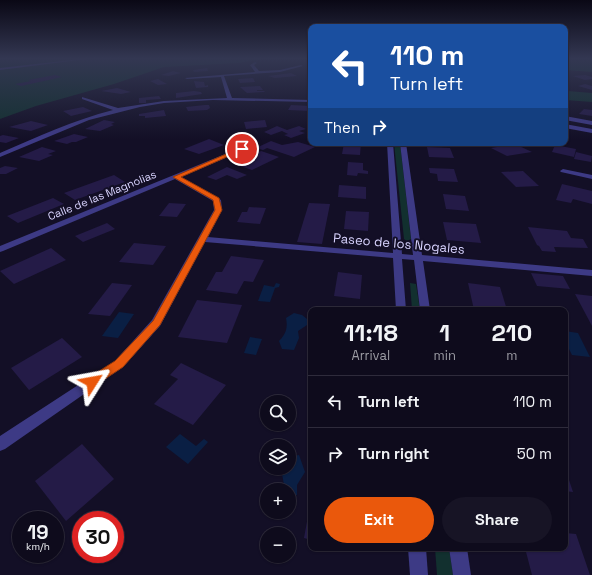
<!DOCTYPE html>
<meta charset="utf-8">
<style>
:root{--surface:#0e0b1c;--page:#171425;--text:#f1f3f6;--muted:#9b9ba3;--line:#2e2b3b;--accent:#ea580c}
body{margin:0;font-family:"Space Grotesk",sans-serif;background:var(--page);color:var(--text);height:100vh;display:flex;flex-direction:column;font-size:15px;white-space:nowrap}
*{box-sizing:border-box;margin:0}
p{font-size:13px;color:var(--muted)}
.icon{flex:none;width:22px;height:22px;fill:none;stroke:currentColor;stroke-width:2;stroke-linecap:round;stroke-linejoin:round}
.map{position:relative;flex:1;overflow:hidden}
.panel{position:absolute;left:308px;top:307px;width:260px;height:244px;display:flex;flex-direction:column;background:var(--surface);border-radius:8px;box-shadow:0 1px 3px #0004,0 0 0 1px var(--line)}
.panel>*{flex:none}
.banner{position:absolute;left:308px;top:24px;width:260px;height:122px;border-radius:8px;box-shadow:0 1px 3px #0004,0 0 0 1px var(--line);background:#1a4fa0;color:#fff;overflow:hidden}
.controls{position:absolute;left:260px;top:395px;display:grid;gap:8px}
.controls a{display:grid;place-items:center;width:36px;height:36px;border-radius:50%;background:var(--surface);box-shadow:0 1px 3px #0004,0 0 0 1px var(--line);font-size:20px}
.speed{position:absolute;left:12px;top:511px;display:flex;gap:8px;font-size:20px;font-weight:700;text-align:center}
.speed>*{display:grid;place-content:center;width:52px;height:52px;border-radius:50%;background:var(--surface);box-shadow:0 1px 3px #0004,0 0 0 1px var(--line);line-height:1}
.speed small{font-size:10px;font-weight:400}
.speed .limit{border:6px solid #d22;background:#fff;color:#111}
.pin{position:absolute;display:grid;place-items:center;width:34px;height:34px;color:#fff;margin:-17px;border:2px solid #fff;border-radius:50%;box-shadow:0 1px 4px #0007}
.me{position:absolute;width:44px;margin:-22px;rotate:56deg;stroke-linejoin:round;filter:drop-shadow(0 0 3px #0008)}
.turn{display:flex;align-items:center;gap:14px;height:84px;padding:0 16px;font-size:18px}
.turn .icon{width:52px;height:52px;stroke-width:2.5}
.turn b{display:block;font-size:28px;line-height:34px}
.then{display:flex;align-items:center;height:38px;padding:0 16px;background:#0003;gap:8px;font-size:15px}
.eta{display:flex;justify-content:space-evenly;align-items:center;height:68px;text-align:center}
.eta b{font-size:24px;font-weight:700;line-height:28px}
.cta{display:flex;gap:8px;margin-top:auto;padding:8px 16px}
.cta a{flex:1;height:46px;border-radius:24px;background:var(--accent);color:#fff;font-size:16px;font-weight:700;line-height:46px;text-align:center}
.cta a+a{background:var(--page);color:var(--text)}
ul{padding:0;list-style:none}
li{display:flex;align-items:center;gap:12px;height:52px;padding:0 16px;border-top:1px solid var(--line)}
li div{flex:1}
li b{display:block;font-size:15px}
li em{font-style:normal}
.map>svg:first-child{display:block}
.green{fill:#12302f}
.water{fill:#0a1f44}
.building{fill:#241b47}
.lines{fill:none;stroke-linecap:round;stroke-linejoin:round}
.minor{fill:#3d3a85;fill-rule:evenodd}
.route{fill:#ea580c;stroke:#983908}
.labels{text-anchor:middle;stroke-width:4;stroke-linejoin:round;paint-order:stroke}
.far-street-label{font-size:11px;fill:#d9d4ff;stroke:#130f26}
.street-label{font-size:13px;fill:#d9d4ff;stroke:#130f26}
</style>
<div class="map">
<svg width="592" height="575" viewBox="0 0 592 575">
<rect width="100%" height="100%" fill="#130f26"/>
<g class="green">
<polygon points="0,59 262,59 238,63 164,67 114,84 36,106 0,119"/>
<polygon points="565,59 592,59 592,72 565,70"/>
<polygon points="565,87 568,91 592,93 592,102 565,100"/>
<polygon points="394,143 400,143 411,239 407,241 404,239"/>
<polygon points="410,283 416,284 420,310 412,310"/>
<polygon points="435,548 449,548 453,575 437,575"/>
</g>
<g class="water">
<polygon points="276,283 280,284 279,287 275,288 270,302 258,301 264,285 274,287"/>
<polygon points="119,312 134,314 118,338 102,336"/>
<path d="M294,313L302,315L307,319V325L298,331L299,338L294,350L282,349L279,341C286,334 288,328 286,318Z"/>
<polygon points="565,331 578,333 590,357 572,355 565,341"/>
<polygon points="250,337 262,339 256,355 244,353"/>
<polygon points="180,434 196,446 204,439 208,442 188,464 166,447"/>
<polygon points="299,455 305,472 297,485 297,495 289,496 289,490 285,490 282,474 284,468 289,468 289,457"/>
</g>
<g class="building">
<polygon points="207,68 208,71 194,72 193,70"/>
<polygon points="173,71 181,73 169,76 161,75"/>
<polygon points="291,73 297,76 275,78 268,76"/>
<polygon points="55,75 62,77 21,86 15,84 31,81 28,80"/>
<polygon points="585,75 592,77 592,79 585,80 573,76"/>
<polygon points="253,78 255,82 240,83 238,79"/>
<polygon points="158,79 167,84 158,85 150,81"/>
<polygon points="194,81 204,82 205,86 208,85 208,87 196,88"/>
<polygon points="585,84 592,86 592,90 578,86"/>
<polygon points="260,86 263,90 257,90 257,91 264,91 265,92 247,93 240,87"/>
<polygon points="117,88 131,92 121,94 101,91"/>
<polygon points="194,91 201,92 202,94 176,98 176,93"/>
<polygon points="159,96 161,99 146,100 146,103 139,103 139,98"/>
<polygon points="205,105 209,105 210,108 207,110 188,111 186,107"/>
<polygon points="291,105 311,106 311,111 288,110"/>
<polygon points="83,107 92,111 71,116 63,111"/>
<polygon points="584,109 592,110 592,116 579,114"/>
<polygon points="164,110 166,116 145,118 145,116 139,116 139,114"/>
<polygon points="104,120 115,122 111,124 114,125 100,131 85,129"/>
<polygon points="265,120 267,127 246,129 244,122"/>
<polygon points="31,121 48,125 31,131 9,127"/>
<polygon points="277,126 287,130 299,126 306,129 299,131 305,133 291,138 284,135 288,134 282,131 271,135 264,132"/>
<polygon points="74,134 88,137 76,142 72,142 67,144 54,141"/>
<polygon points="3,135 19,138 6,143 0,142 0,136"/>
<polygon points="209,139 224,145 199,154 184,149"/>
<polygon points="271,141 282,145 298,142 315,147 294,157 267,148 263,150 256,148"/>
<polygon points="344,143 361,143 360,155 342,154"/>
<polygon points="515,144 532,152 507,156 491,148"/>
<polygon points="555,145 576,149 574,157 552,152"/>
<polygon points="42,147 56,151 48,154 53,155 39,161 19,157"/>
<polygon points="427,147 450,148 454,158 429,157"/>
<polygon points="261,151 279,157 252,170 234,164"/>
<polygon points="576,152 592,156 591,162 574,159"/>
<polygon points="348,162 363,163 363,170 368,171 368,174 358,173 357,176 347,175"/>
<polygon points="5,166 18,168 6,174 0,174 0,168"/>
<polygon points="227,167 247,175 237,179 227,175 216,180 207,177"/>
<polygon points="429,168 454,169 458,182 438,181 437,174 430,173"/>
<polygon points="523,171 539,186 516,187 501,172"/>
<polygon points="114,175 125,182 75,200 64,193"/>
<polygon points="562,184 592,191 592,204 573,199 571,203 556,200"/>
<polygon points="339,185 366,187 366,199 338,197"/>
<polygon points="443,194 465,196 469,211 446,209"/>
<polygon points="53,198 64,204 18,223 7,216"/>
<polygon points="169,203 186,204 177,217 159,216"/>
<polygon points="309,203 330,204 322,244 297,242"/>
<polygon points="249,207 266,208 260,224 237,222 242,212 247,212"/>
<polygon points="346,211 369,212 368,231 344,229"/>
<polygon points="443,222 476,224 481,243 447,240"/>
<polygon points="107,223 115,229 83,242 75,236"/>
<polygon points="528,227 567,231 571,238 583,239 588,248 554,247 556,252 542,251 539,246 537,245"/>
<polygon points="134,243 166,246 153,265 119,262"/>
<polygon points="51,248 66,260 14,284 0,271"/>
<polygon points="231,256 264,260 253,282 244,281 237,294 206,290 216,272 222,272"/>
<polygon points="338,272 362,275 360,299 334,296"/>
<polygon points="531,273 563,276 570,289 537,286"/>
<polygon points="112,283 132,285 110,316 88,314"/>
<polygon points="468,283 500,287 507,310 474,310"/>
<polygon points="575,294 592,296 592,326"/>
<polygon points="197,300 242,305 227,343 178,337"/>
<polygon points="62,338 82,357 29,390 11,368"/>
<polygon points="181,363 226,385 193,425 154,404 178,379 170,375"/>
<polygon points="82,444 114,479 66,521 35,481"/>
<polygon points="565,468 573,492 565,491"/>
<polygon points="310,505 311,505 311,540 304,538"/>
<polygon points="565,533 576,534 590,575 532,575 525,548 565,548"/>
</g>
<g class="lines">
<g class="minor">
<polygon points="80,59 87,59 0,70 0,68"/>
<path d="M255,62L257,63L254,65L259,71L280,70L301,65L303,66L280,72L224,76L232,98L311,100V102L213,100L164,103L140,107L89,120L0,157V153C37,137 74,120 113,110L82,99V97L118,108L164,101L227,98L221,77L187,79L185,78L255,72L250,65Z"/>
<polygon points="565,116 592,121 592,125 565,120"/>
<polygon points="565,124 592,129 592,133 565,128"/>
<polygon points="253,137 256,139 244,150 181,177 221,200 222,210 208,237 393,253 387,143 393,143 402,254 413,255 400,143 406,143 422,255 592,270 592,276 423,261 430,310 420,310 414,260 402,259 406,310 396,310 393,258 205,242 160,326 123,367 5,449 0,451 0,436 115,361 152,320 214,210 213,201 175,179 3,251 0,252 0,246 240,148"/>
<polygon points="563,169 592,175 592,179 561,172 560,171"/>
<polygon points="408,548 426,548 428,575 410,575"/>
<polygon points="449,548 467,548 471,575 453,575"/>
</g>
</g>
<linearGradient id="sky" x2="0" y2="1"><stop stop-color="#0a0815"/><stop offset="0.42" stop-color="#333752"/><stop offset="1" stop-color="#333752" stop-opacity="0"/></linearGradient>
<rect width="592" height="139" fill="url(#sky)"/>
<polygon class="route" points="240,148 245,149 181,177 219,198 222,210 160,325 123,367 96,385 92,386 88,385 86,382 88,378 115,361 153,321 215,210 213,200 173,177"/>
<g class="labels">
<g class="far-street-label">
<text transform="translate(102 195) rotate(-22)" y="4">Calle de las Magnolias</text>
</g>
<g class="street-label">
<text transform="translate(399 243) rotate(5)" y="5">Paseo de los Nogales</text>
</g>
</g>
</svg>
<div class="controls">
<a><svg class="icon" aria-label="search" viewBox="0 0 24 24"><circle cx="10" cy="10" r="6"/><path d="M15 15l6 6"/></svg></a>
<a><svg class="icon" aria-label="layers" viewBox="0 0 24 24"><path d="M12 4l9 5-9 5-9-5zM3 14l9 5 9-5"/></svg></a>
<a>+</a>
<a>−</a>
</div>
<div class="speed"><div>19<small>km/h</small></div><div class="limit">30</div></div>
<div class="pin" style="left:242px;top:149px;background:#d93025"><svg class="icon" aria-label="arrive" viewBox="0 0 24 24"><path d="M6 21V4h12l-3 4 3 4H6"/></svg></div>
<svg class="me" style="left:92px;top:382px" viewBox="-20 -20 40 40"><path d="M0-17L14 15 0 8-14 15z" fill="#ea580c" stroke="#fff" stroke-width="4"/></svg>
<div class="banner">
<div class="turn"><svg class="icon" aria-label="left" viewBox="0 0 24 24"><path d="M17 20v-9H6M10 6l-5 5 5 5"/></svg><div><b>110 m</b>Turn left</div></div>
<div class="then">Then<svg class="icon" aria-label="right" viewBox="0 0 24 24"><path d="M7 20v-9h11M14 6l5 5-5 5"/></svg></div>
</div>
<section class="panel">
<div class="eta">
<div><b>11:18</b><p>Arrival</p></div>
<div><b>1</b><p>min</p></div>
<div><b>210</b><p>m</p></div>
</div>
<ul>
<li><svg class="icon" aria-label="left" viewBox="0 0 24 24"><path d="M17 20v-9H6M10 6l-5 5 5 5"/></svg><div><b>Turn left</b></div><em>110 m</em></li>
<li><svg class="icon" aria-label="right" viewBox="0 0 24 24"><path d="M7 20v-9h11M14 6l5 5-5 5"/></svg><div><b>Turn right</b></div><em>50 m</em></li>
</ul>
<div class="cta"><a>Exit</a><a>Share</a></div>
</section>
</div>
